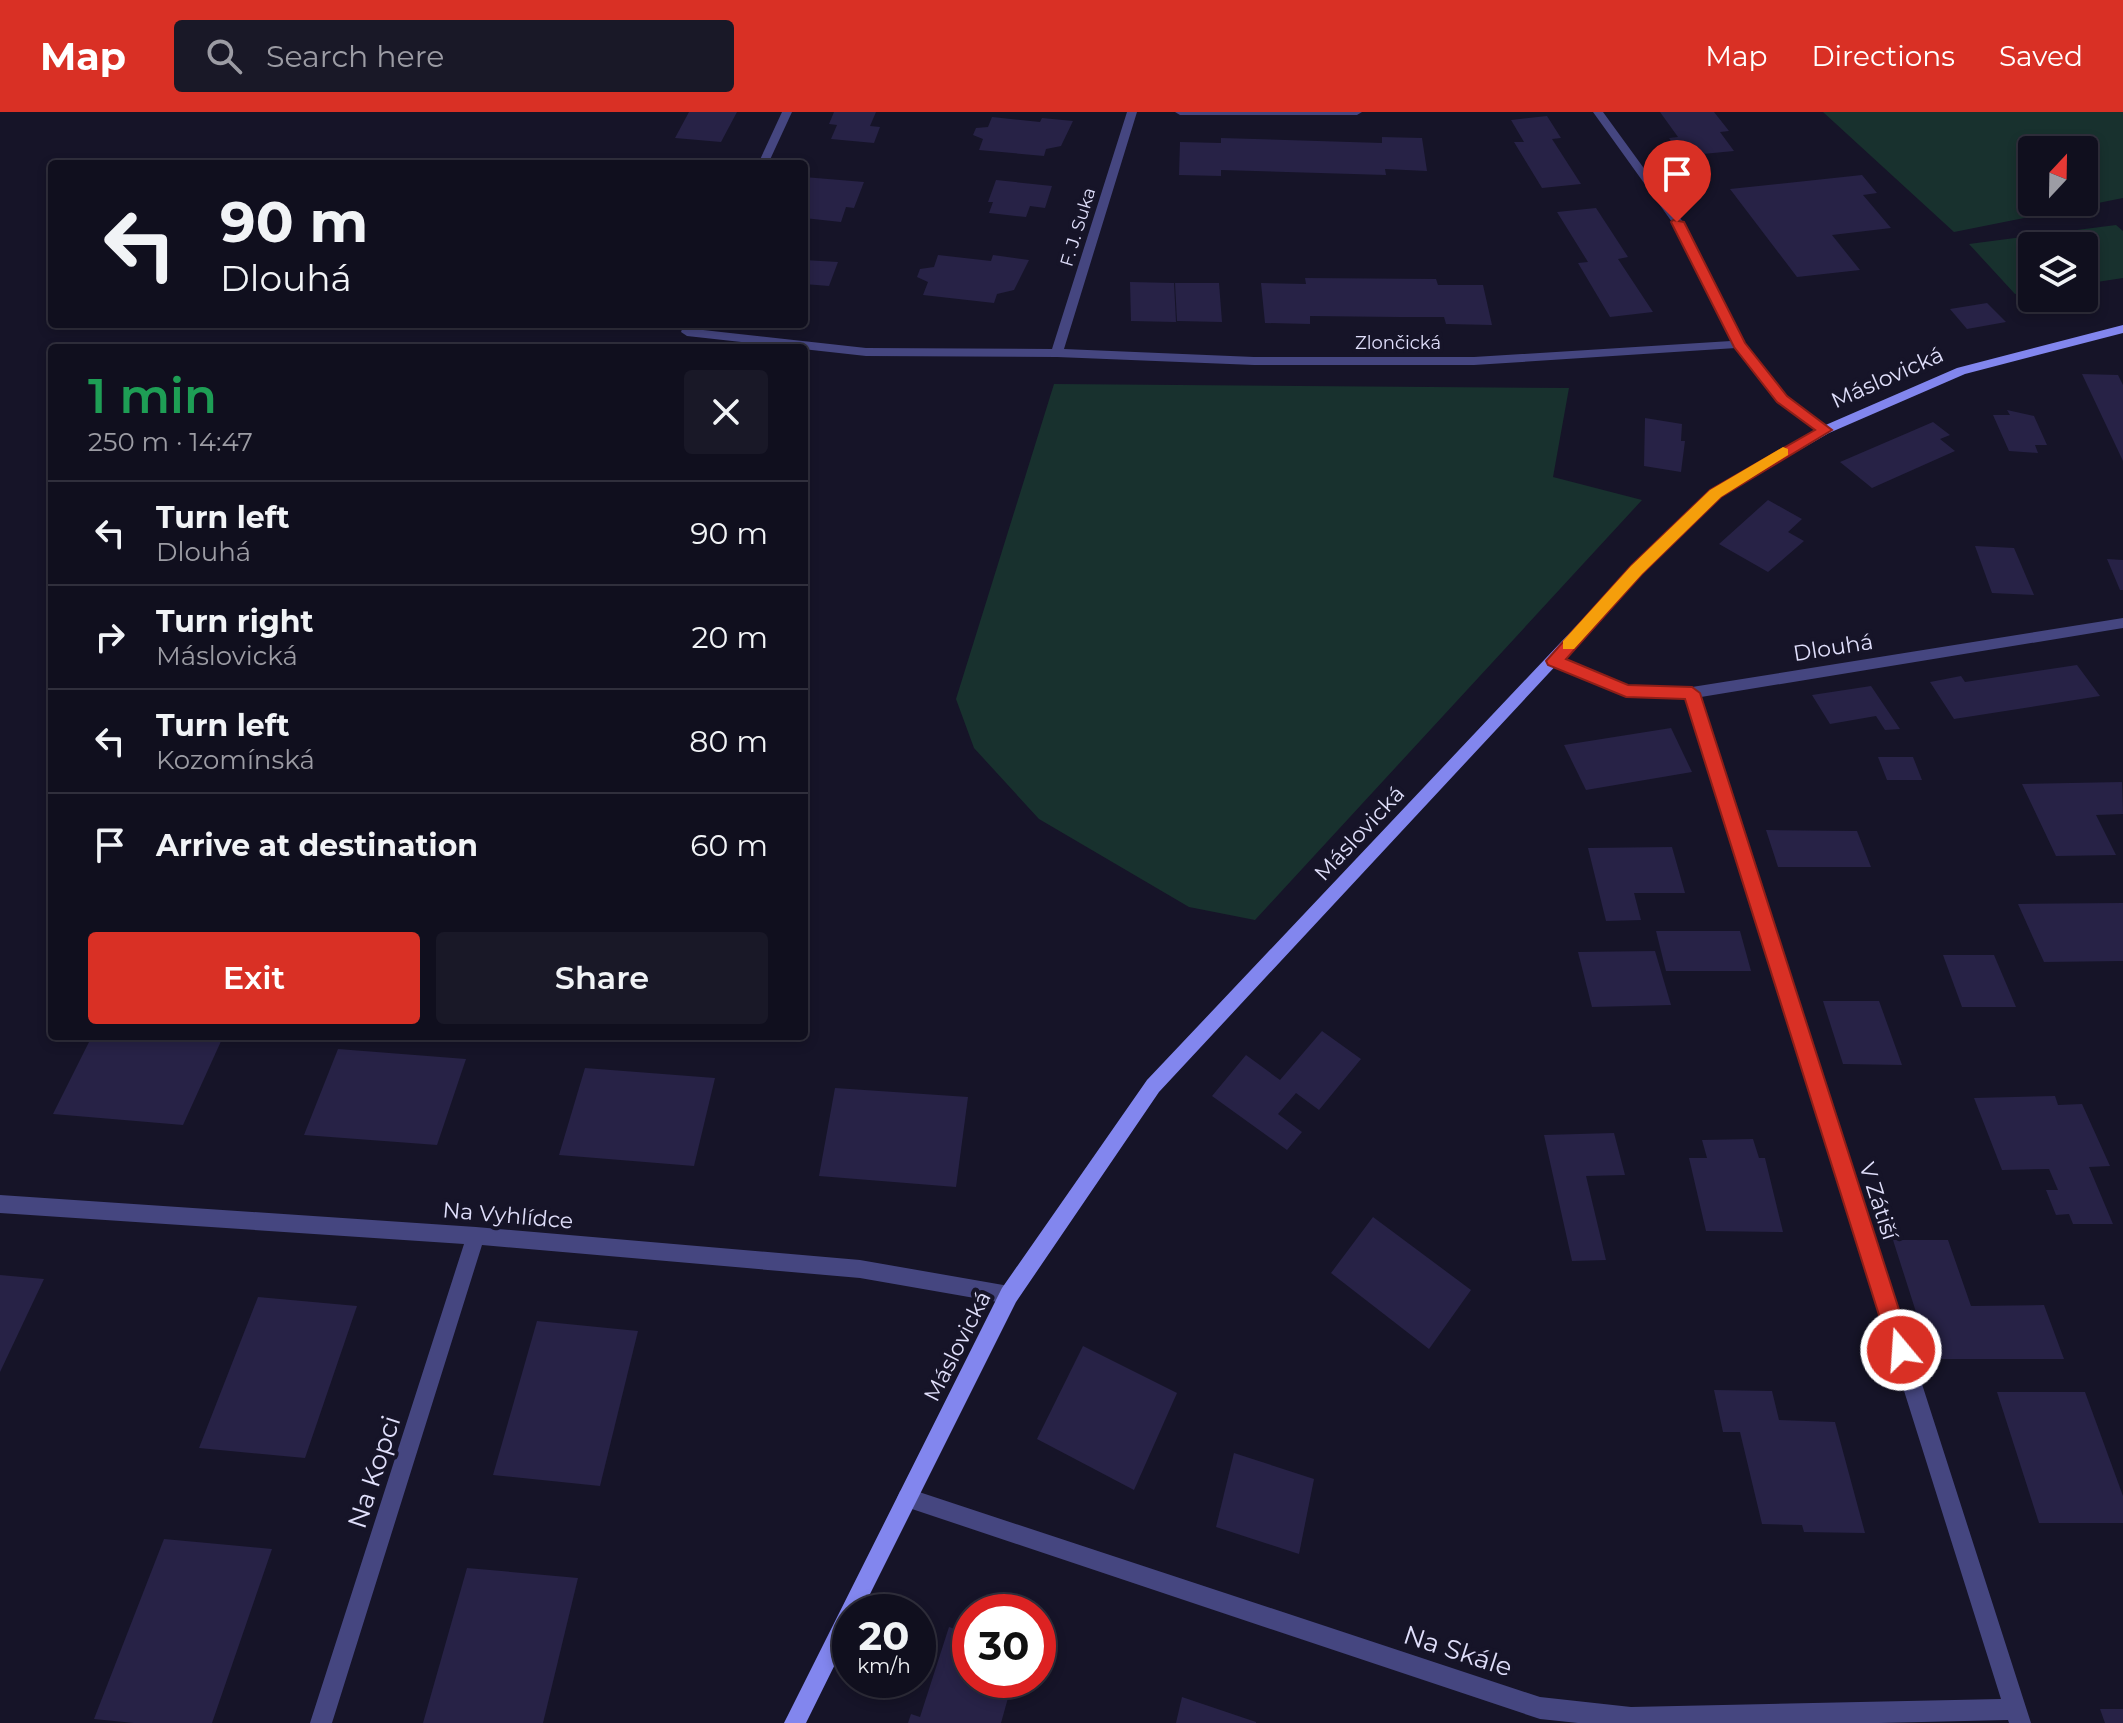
<!DOCTYPE html>
<meta charset="utf-8">
<style>
:root{--surface:#100f1e;--page:#191827;--text:#f1f3f6;--muted:#9c9ca4;--line:#302f3c;--accent:#d93025}
body{margin:0;font-family:Montserrat,sans-serif;background:var(--page);color:var(--text);height:100vh;display:flex;flex-direction:column;font-size:30px;white-space:nowrap}
*{box-sizing:border-box;margin:0}
p{font-size:26px;color:var(--muted)}
.icon{flex:none;width:44px;height:44px;fill:none;stroke:currentColor;stroke-width:2;stroke-linecap:round;stroke-linejoin:round}
.map{position:relative;flex:1;overflow:hidden}
.drawer{position:absolute;left:48px;top:232px;width:760px;height:696px;display:flex;flex-direction:column;background:var(--surface);border-radius:8px;box-shadow:0 4px 12px #0003,0 0 0 2px var(--line)}
.drawer>*{flex:none}
.banner{position:absolute;left:48px;top:48px;width:760px;height:168px;border-radius:8px;box-shadow:0 4px 12px #0003,0 0 0 2px var(--line);background:#100f1e;color:var(--text);overflow:hidden}
.needle{width:52px;rotate:22deg}
.controls{position:absolute;left:2018px;top:24px;display:grid;gap:16px}
.controls a{display:grid;place-items:center;width:80px;height:80px;border-radius:8px;background:var(--surface);box-shadow:0 4px 12px #0003,0 0 0 2px var(--line);font-size:40px}
.speed{position:absolute;left:832px;top:1482px;display:flex;gap:16px;font-size:40px;font-weight:700;text-align:center}
.speed>*{display:grid;place-content:center;width:104px;height:104px;border-radius:50%;background:var(--surface);box-shadow:0 4px 12px #0003,0 0 0 2px var(--line);line-height:1}
.speed small{font-size:20px;font-weight:400}
.speed .limit{border:12px solid #d22;background:#fff;color:#111}
.pin{position:absolute;display:grid;place-items:center;width:68px;height:68px;color:#fff;margin:-82px -34px;border-radius:50% 50% 50% 0;rotate:-45deg;box-shadow:0 0 8px #0007}
.pin .icon{rotate:45deg}
.me{position:absolute;width:88px;margin:-44px;rotate:342deg;stroke-linejoin:round;filter:drop-shadow(0 0 6px #0008)}
.turn{display:flex;align-items:center;gap:28px;height:168px;padding:0 40px;font-size:36px}
.turn .icon{width:104px;height:104px;stroke-width:2.5}
.turn b{display:block;font-size:56px;line-height:68px}
.round{display:grid;place-items:center;flex:none;width:84px;height:84px;border-radius:8px;background:var(--page)}
.overview{display:flex;align-items:center;justify-content:space-between;height:136px;padding:0 40px}
h1{font-size:48px;font-weight:600;line-height:60px;color:#1e9e55}
.action{display:flex;gap:16px;margin-top:auto;padding:16px 40px}
.action a{flex:1;height:92px;border-radius:8px;background:var(--accent);color:#fff;font-size:32px;font-weight:600;line-height:92px;text-align:center}
.action a+a{background:var(--page);color:var(--text)}
ul{padding:0;list-style:none}
li{display:flex;align-items:center;gap:24px;height:104px;padding:0 40px;border-top:2px solid var(--line)}
li div{flex:1}
li b{display:block;font-size:30px}
li em{font-style:normal}
header{display:flex;align-items:center;gap:48px;box-sizing:border-box;height:112px;padding:0 40px;background:var(--accent);color:#fff}
header strong{font-size:38px}
nav{display:flex;gap:44px;margin-inline-start:auto;font-size:28px}
.search{width:560px;height:72px;background:var(--page);display:flex;align-items:center;gap:20px;box-sizing:border-box;padding:0 28px;border-radius:8px;color:var(--muted);font-size:30px}
.map>svg:first-child{display:block}
.green{fill:#18312e;fill-rule:evenodd}
.building{fill:#272246}
.lines{fill:none;stroke-linecap:round;stroke-linejoin:round}
.street{fill:#454680;fill-rule:evenodd}
.secondary{fill:#8286ee;fill-rule:evenodd}
.route{fill:#d93025;stroke:#8d1f18;stroke-width:2}
.slow{fill:#f59e0b}
.labels{text-anchor:middle;stroke-width:8;stroke-linejoin:round;paint-order:stroke}
.far-street-label{font-size:18px;fill:#e0dffb;stroke:#161428}
.street-label{font-size:22px;fill:#e0dffb;stroke:#161428}
.near-street-label{font-size:26px;fill:#e0dffb;stroke:#161428}
</style>
<header>
<strong>Map</strong>
<div class="search"><svg class="icon" aria-label="search" viewBox="0 0 24 24"><circle cx="10" cy="10" r="6"/><path d="M15 15l6 6"/></svg>Search here</div>
<nav><a>Map</a><a>Directions</a><a>Saved</a></nav>
</header>
<div class="map">
<svg width="2123" height="1611" viewBox="0 0 2123 1611">
<rect width="100%" height="100%" fill="#161428"/>
<g class="green">
<path d="M1823,0H2123V86L1954,120ZM2032,38H2084V90H2032Z"/>
<polygon points="2116,113 2123,119 2123,166 2084,172 2084,134 2032,134 2032,179 2015,182 1969,132"/>
<polygon points="1054,272 1569,276 1553,365 1642,388 1255,808 1189,795 1039,707 974,636 956,587"/>
</g>
<g class="building">
<polygon points="689,0 737,0 721,30 675,26"/>
<polygon points="834,0 876,0 870,14 880,15 874,31 831,27 837,13 829,12"/>
<polygon points="1660,0 1714,0 1729,19 1720,20 1734,39 1682,44 1669,26 1678,25"/>
<polygon points="1547,4 1561,26 1552,27 1581,72 1542,76 1514,30 1524,30 1511,8"/>
<polygon points="992,5 1040,10 1042,6 1073,9 1061,34 1046,37 1044,44 979,38 983,27 973,23 976,16 988,15"/>
<polygon points="1382,25 1422,26 1427,59 1385,57 1386,63 1221,58 1221,64 1179,63 1180,30 1221,31 1221,26 1382,31"/>
<polygon points="1862,63 1877,81 1863,83 1891,116 1832,123 1860,158 1797,165 1730,77"/>
<polygon points="804,65 864,70 854,96 846,95 841,110 804,106"/>
<polygon points="996,68 1052,74 1045,96 1030,94 1026,105 989,101 993,90 988,90"/>
<polygon points="1596,96 1628,145 1618,147 1653,200 1610,205 1578,151 1588,150 1557,100"/>
<polygon points="938,143 991,149 993,143 1029,148 1014,178 997,182 994,191 923,183 928,170 917,165 920,157 934,155"/>
<polygon points="804,148 838,150 829,174 804,172"/>
<polygon points="1305,166 1436,167 1438,173 1483,173 1492,213 1446,212 1444,205 1399,205 1310,204 1310,212 1265,211 1261,171 1306,172"/>
<polygon points="1130,170 1174,171 1176,210 1131,209"/>
<polygon points="1175,171 1219,171 1222,210 1177,209"/>
<polygon points="1987,191 2006,210 1967,217 1950,197"/>
<polygon points="2082,262 2118,263 2123,273 2123,349"/>
<polygon points="2007,298 2034,304 2047,333 2035,333 2038,341 2009,339 1993,303 2010,303"/>
<polygon points="1645,306 1682,312 1681,329 1685,329 1681,360 1644,354"/>
<polygon points="1933,310 1950,323 1940,327 1955,339 1872,376 1840,350"/>
<polygon points="1768,388 1802,407 1788,420 1804,429 1768,460 1719,432"/>
<polygon points="1975,434 2014,436 2034,483 1992,481"/>
<polygon points="2107,447 2123,448 2123,478 2120,478"/>
<polygon points="2077,553 2100,584 1954,607 1930,570 1961,564 1965,570"/>
<polygon points="1871,574 1900,617 1885,618 1876,604 1830,612 1812,583"/>
<polygon points="1671,616 1692,660 1586,678 1564,633"/>
<polygon points="1878,645 1913,645 1922,668 1887,668"/>
<polygon points="2122,670 2123,702 2096,703 2116,743 2056,744 2022,672"/>
<polygon points="1766,718 1857,719 1871,755 1778,755"/>
<polygon points="1672,735 1685,781 1634,781 1641,808 1606,809 1588,736"/>
<polygon points="2123,791 2123,849 2044,850 2018,792"/>
<polygon points="1656,819 1740,819 1751,859 1666,859"/>
<polygon points="1655,839 1671,893 1592,895 1578,840"/>
<polygon points="1943,843 1994,843 2016,895 1962,895"/>
<polygon points="1823,889 1879,889 1902,953 1843,952"/>
<polygon points="1322,919 1361,947 1319,998 1296,981 1278,1002 1302,1020 1287,1038 1212,984 1246,943 1280,968"/>
<polygon points="92,924 179,924 222,927 183,1013 53,1002"/>
<polygon points="338,937 466,947 437,1033 304,1023"/>
<polygon points="585,956 715,966 694,1054 559,1043"/>
<polygon points="835,976 968,985 956,1075 819,1064"/>
<polygon points="2055,984 2058,993 2082,992 2110,1054 2089,1055 2113,1112 2073,1112 2069,1102 2056,1103 2046,1078 2058,1078 2049,1057 2002,1058 1974,986"/>
<polygon points="1614,1021 1625,1063 1586,1064 1606,1148 1572,1149 1544,1023"/>
<polygon points="1753,1027 1759,1046 1765,1046 1783,1120 1706,1119 1689,1046 1707,1046 1702,1028"/>
<polygon points="1373,1105 1471,1178 1429,1237 1331,1161"/>
<polygon points="1893,1128 1948,1128 1971,1194 2044,1193 2064,1247 1931,1247"/>
<polygon points="0,1163 44,1167 0,1260"/>
<polygon points="258,1185 357,1194 305,1346 199,1336"/>
<polygon points="537,1209 638,1219 600,1374 493,1363"/>
<polygon points="1083,1234 1177,1281 1134,1378 1037,1327"/>
<polygon points="1714,1278 1772,1279 1779,1308 1835,1310 1865,1421 1804,1420 1802,1413 1762,1412 1740,1320 1723,1320"/>
<polygon points="1997,1280 2085,1280 2123,1384 2123,1411 2039,1411"/>
<polygon points="1234,1341 1314,1367 1299,1442 1216,1415"/>
<polygon points="164,1427 272,1437 212,1611 134,1611 94,1607"/>
<polygon points="467,1456 578,1466 543,1611 423,1611"/>
<polygon points="949,1515 970,1522 970,1568 1013,1568 1001,1611 908,1611 911,1602 920,1605"/>
<polygon points="1182,1585 1256,1610 1256,1611 1176,1611"/>
<polygon points="2100,1597 2123,1597 2123,1611 2105,1611"/>
</g>
<g class="lines">
<g class="street">
<polygon points="782,0 792,0 768,52 758,52"/>
<polygon points="1127,0 1137,0 1064,237 1254,245 1474,245 1731,229 1672,110 1593,0 1603,0 1683,110 1744,231 1786,284 1831,318 1825,322 1821,321 1778,290 1736,236 1474,253 1254,253 1057,245 866,244 687,224 681,220 684,212 696,212 694,217 866,236 1052,237"/>
<polygon points="1175,0 1362,0 1357,3 1180,3"/>
<polygon points="2123,506 2123,516 1701,585 2031,1611 2009,1611 2008,1608 1879,1611 1578,1611 1540,1607 900,1393 897,1386 900,1379 907,1376 1540,1585 1631,1595 2001,1587 1686,586 1626,584 1549,553 1547,549 1554,544 1627,574 1692,575"/>
<polygon points="0,1083 476,1115 860,1148 1009,1174 1016,1176 1018,1183 1016,1190 1009,1192 860,1166 482,1133 332,1611 310,1611 464,1132 0,1101"/>
</g>
<polygon class="secondary" points="2123,213 2123,221 1965,262 1829,321 1720,384 1642,461 1159,980 1016,1190 861,1500 850,1500 850,1522 806,1611 784,1611 1002,1176 1147,968 1632,455 1710,378 1821,315 1957,256"/>
</g>
<polygon class="route" points="1673,108 1684,110 1745,231 1787,284 1832,318 1721,385 1642,462 1566,547 1628,573 1692,575 1700,581 1912,1238 1909,1246 1901,1249 1893,1246 1890,1238 1685,587 1626,585 1548,553 1546,549 1631,454 1710,378 1815,318 1777,290 1734,235 1671,110"/>
<polygon class="slow" points="1783,335 1788,337 1788,343 1721,385 1642,462 1574,537 1563,537 1563,529 1631,454 1710,378"/>
<g class="labels">
<g class="far-street-label">
<text transform="translate(1078 115) rotate(-73)" y="6">F. J. Suka</text>
<text x="1398" y="237">Zlončická</text>
</g>
<g class="street-label">
<text transform="translate(1887 265) rotate(-24)" y="8">Máslovická</text>
<text transform="translate(1833 535) rotate(-9)" y="8">Dlouhá</text>
<text transform="translate(1359 721) rotate(-47)" y="8">Máslovická</text>
<text transform="translate(1879 1089) rotate(72)" y="8">V Zátiší</text>
<text transform="translate(508 1103) rotate(5)" y="8">Na Vyhlídce</text>
<text transform="translate(957 1234) rotate(-63)" y="8">Máslovická</text>
</g>
<g class="near-street-label">
<text transform="translate(374 1360) rotate(-72)" y="9">Na Kopci</text>
<text transform="translate(1458 1539) rotate(18)" y="9">Na Skále</text>
</g>
</g>
</svg>
<div class="controls">
<a><svg class="needle" viewBox="-14 -14 28 28"><path d="M0-13l5 13h-10z" fill="#e53935"/><path d="M0 13l5-13h-10z" fill="#9c9ca4"/></svg></a>
<a><svg class="icon" aria-label="layers" viewBox="0 0 24 24"><path d="M12 4l9 5-9 5-9-5zM3 14l9 5 9-5"/></svg></a>
</div>
<div class="speed"><div>20<small>km/h</small></div><div class="limit">30</div></div>
<div class="pin" style="left:1677px;top:110px;background:#d93025"><svg class="icon" aria-label="arrive" viewBox="0 0 24 24"><path d="M6 21V4h12l-3 4 3 4H6"/></svg></div>
<svg class="me" style="left:1901px;top:1238px" viewBox="-20 -20 40 40"><circle r="17" fill="#d93025" stroke="#fff" stroke-width="3"/><path d="M0-11L8 9 0 5-8 9z" fill="#fff"/></svg>
<div class="banner">
<div class="turn"><svg class="icon" aria-label="left" viewBox="0 0 24 24"><path d="M17 20v-9H6M10 6l-5 5 5 5"/></svg><div><b>90 m</b>Dlouhá</div></div>
</div>
<section class="drawer">
<div class="overview"><div><h1>1 min</h1><p>250 m · 14:47</p></div><a class="round"><svg class="icon" aria-label="close" viewBox="0 0 24 24"><path d="M6 6l12 12M18 6L6 18"/></svg></a></div>
<ul>
<li><svg class="icon" aria-label="left" viewBox="0 0 24 24"><path d="M17 20v-9H6M10 6l-5 5 5 5"/></svg><div><b>Turn left</b><p>Dlouhá</p></div><em>90 m</em></li>
<li><svg class="icon" aria-label="right" viewBox="0 0 24 24"><path d="M7 20v-9h11M14 6l5 5-5 5"/></svg><div><b>Turn right</b><p>Máslovická</p></div><em>20 m</em></li>
<li><svg class="icon" aria-label="left" viewBox="0 0 24 24"><path d="M17 20v-9H6M10 6l-5 5 5 5"/></svg><div><b>Turn left</b><p>Kozomínská</p></div><em>80 m</em></li>
<li><svg class="icon" aria-label="arrive" viewBox="0 0 24 24"><path d="M6 21V4h12l-3 4 3 4H6"/></svg><div><b>Arrive at destination</b></div><em>60 m</em></li>
</ul>
<div class="action"><a>Exit</a><a>Share</a></div>
</section>
</div>
